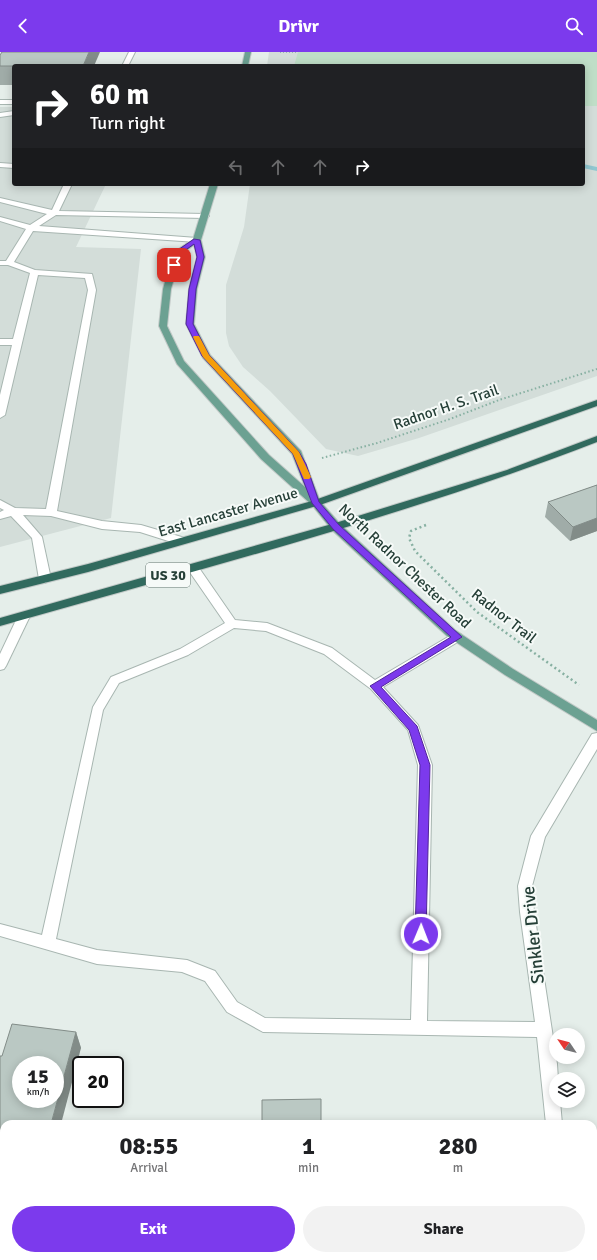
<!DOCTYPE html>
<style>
:root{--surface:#fff;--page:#f2f2f2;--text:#202124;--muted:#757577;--accent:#7c3aed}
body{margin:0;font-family:Signika,sans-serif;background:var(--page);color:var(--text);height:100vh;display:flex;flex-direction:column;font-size:15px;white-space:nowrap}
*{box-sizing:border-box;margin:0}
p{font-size:13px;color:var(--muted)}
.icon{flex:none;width:22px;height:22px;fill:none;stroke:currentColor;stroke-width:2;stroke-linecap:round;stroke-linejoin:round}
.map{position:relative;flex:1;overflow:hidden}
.panel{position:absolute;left:0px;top:1068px;width:597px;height:140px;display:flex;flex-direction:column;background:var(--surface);border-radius:12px 12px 0 0;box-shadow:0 2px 10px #0003}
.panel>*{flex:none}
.banner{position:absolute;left:12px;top:12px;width:573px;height:122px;border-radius:4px;box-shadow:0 2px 10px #0003;background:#202124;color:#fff;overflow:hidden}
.needle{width:26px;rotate:305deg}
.buttons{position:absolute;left:549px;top:976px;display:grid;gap:8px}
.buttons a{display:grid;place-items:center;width:36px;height:36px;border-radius:50%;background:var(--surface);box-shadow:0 2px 10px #0003;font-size:20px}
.speed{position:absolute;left:12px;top:1004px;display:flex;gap:8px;font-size:20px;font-weight:700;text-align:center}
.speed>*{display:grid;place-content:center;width:52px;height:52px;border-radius:50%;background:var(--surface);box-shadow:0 2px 10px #0003;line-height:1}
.speed small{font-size:10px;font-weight:400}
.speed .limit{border:2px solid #111;border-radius:6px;background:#fff;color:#111}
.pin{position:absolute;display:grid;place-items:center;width:34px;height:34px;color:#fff;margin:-17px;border-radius:8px;box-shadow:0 2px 6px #0006}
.me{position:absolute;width:44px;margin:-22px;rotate:1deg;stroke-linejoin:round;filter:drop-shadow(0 0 3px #0008)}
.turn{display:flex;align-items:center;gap:14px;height:84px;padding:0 12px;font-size:18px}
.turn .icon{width:52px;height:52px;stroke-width:2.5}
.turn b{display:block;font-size:28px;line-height:34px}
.lanes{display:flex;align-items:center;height:38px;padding:0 12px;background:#0003;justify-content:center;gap:20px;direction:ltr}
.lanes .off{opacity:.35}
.eta{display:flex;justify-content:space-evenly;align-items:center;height:68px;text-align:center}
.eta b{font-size:24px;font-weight:700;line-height:28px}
.button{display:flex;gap:8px;margin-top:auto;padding:8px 12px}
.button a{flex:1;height:46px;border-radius:24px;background:var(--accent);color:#fff;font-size:16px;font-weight:700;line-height:46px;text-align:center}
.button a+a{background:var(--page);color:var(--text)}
header{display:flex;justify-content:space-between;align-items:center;height:52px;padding:0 12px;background:var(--accent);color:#fff;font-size:18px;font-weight:700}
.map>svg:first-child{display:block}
.built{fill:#d3ddd9}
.green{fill:#bfdec7}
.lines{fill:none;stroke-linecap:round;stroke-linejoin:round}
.stream{fill:#90c7d0;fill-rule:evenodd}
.minor-casing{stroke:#a8b6b1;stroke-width:2}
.major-casing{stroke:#c2c9c7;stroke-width:2}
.highway-casing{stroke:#c2c9c7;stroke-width:2}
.path-far2{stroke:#87b0a2;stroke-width:1.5;stroke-dasharray:1 2;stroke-linecap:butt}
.path-far1{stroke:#87b0a2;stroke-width:2;stroke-dasharray:1.5 2.5;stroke-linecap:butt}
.path{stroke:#87b0a2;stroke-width:2.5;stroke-dasharray:2 3;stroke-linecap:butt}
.minor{fill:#fff;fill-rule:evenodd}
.major{fill:#6ca192;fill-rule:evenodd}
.highway{fill:#316a5e;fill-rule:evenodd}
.wall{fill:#a0aca8}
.shaded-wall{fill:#828c88}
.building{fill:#bac8c3;stroke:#828c88;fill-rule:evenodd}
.route{fill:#7c3aed;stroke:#51269a}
.slow{fill:#f59e0b}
.labels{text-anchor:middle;stroke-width:4;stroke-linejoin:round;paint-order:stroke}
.shield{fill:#f6faf8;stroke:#647771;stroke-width:1}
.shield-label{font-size:14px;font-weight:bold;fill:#253f37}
.street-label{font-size:15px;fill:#253f37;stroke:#f6faf8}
.near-street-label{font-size:18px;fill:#253f37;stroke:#f6faf8}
</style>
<header><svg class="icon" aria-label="back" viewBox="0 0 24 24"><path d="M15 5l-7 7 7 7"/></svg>Drivr<svg class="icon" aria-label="search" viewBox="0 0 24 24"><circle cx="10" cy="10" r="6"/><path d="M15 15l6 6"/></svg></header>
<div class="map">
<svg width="597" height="1208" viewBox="0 0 597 1208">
<rect width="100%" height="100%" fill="#e5eeea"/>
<g class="built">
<polygon points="269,0 597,0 597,324 419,386 358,404 326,397 270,339 243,315 229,294 226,281 226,233 244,175 250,132 583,132 583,14 267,14"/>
<polygon points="0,55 14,55 14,132 106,132 76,195 141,197 111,466 0,495"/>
</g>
<polygon class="green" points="298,0 597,0 597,54 583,54 583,14 294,14"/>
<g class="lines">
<polygon class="stream" points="583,112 597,115 597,119 583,116"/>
<g class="minor-casing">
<g id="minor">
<polygon points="129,0 135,0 128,14 122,14"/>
<rect x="0" y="48" width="14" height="4"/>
<polygon points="14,59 14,63 0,65 0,61"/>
<polygon points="0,111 14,112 14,116 0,115"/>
<polygon points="64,132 72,132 59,159 205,162 209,164 205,166 56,163 39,174 197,186 201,188 197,190 33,179 14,210 35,218 92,222 96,238 57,459 102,469 141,473 185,486 186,489 181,493 140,480 102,477 51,464 23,463 42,485 51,527 45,531 39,527 32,486 11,464 0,467 0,460 4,458 0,456 0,448 15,456 46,457 88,238 85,226 38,223 5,363 0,366 0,343 12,293 0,293 0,287 13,287 30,221 8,213 0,213 0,209 6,209 26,177 0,169 0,165 30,173 47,162 0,150 0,146 52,158"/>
<path d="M193,512L197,513L235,568L267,571L332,596L375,628L453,582H461L463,585L461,588L383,635L418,673L432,713L427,969L535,970L520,860L518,834L531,784L592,682L597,681V697L545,785L532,834L534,860L557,1012L558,1027H556V1049H560L562,1072H546L537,985L263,980L227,960L205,929L182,920L97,912L0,884V872L42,883L93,655L111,625L180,597L225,571L187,516ZM234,576L266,579L324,602L371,637L408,678L418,713L411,968L265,966L237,950L215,919L187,908L97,898L56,887L103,658L119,631L188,603Z"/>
<polygon points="24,560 30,564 6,614 4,617 0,618 0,602 18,564"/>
<polygon points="556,1204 574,1204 575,1208 557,1208"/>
</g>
</g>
<g class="major-casing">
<g id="major">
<polygon points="245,0 251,0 248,14 242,14"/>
<path d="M210,132H218L201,188L205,205L197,237L194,272L210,303L301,399L320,449L340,472L455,578L513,617L597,668V679L505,623L447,584L332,478L312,453L261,407L177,312L159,274L163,237L173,201L193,187ZM194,193L197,205L189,237L186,272L203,306L292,402L305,435L269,403L184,309L167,274L171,237L181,202Z"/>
</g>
</g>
<g class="highway-casing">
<g id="highway">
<polygon points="597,348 597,354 320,453 88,520 0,542 0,534 88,512 312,449"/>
<path d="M597,384V390C403,465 200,517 0,574V566L332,472L507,418Z"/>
</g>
</g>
<polyline class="path-far2" points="280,0 298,0"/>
<polyline class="path-far1" points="322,406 377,391 450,367 499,348 597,317"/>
<polyline class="path" points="426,473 411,479 409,486 415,499 477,560 579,633"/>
<use href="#minor" class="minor"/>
<use href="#major" class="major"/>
<use href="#highway" class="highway"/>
</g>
<g class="wall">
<polygon points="0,3 14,14 14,33 0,33"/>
<polygon points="597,433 597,479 570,489 545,465 548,450"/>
<polygon points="76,980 81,996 4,1072 4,1115 0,1115 0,1004 2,1004"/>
</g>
<g class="shaded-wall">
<polygon points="89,0 100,0 94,14 83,14"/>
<polygon points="597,466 597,479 570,489 573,475"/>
<polygon points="76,980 81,996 61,1072 51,1072"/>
<polygon points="10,1204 18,1204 17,1208 9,1208"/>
</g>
<g class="building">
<polygon points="2,0 89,0 83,14 0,14 0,3"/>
<polygon points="597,433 597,466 573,475 548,450"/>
<path d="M12,972L76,980L51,1072H4V1101H0V1004H2ZM21,1013H55V1047H21Z"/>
<polygon points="321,1047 321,1072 262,1072 262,1048"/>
<polygon points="0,1178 4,1178 4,1204 10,1204 9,1208 0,1208"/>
</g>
<polygon class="route" points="194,187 200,188 204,205 196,237 193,272 209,303 299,400 306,412 319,450 339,473 462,585 381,635 417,674 430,713 426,882 425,886 421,887 417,886 415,882 420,713 409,678 370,634 451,585 333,477 312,451 293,402 202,304 186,272 189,237 197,205 194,192 180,202 176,215 171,213 175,200"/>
<polygon class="slow" points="194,284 199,284 209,303 299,400 311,425 309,427 304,427 293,402 203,305 193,285"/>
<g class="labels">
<rect class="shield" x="146" y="511" width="44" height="24" rx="3"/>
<g class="shield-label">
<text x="168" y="528">US 30</text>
</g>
<g class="street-label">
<text transform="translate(446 355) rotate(-19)" y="5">Radnor H. S. Trail</text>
<text transform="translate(228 460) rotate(-16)" y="5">East Lancaster Avenue</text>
<text transform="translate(405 514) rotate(43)" y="5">North Radnor Chester Road</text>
<text transform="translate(504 564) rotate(38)" y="5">Radnor Trail</text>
</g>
<g class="near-street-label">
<text transform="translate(533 883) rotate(-96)" y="6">Sinkler Drive</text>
</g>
</g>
</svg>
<div class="buttons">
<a><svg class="needle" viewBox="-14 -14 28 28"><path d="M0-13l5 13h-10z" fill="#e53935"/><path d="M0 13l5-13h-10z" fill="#757577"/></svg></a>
<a><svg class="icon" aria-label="layers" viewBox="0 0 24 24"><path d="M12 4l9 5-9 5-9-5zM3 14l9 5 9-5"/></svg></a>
</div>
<div class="speed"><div>15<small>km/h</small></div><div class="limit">20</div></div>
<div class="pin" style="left:174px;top:213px;background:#d93025"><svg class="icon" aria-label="arrive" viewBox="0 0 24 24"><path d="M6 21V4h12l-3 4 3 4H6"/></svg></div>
<svg class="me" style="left:421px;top:882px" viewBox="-20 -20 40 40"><circle r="17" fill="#7c3aed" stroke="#fff" stroke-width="3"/><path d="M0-11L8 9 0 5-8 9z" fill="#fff"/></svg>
<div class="banner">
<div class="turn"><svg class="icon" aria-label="right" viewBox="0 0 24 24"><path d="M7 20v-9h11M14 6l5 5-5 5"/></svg><div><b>60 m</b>Turn right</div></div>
<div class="lanes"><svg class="icon off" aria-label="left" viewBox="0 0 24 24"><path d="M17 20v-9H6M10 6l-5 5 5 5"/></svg><svg class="icon off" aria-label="ahead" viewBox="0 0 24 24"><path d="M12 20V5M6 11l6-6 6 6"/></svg><svg class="icon off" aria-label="ahead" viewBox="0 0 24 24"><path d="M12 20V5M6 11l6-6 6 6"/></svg><svg class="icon" aria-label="right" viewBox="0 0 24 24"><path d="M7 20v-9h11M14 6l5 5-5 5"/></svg></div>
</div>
<section class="panel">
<div class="eta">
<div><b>08:55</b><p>Arrival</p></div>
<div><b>1</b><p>min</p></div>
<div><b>280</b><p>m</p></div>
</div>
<div class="button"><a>Exit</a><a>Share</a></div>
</section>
</div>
